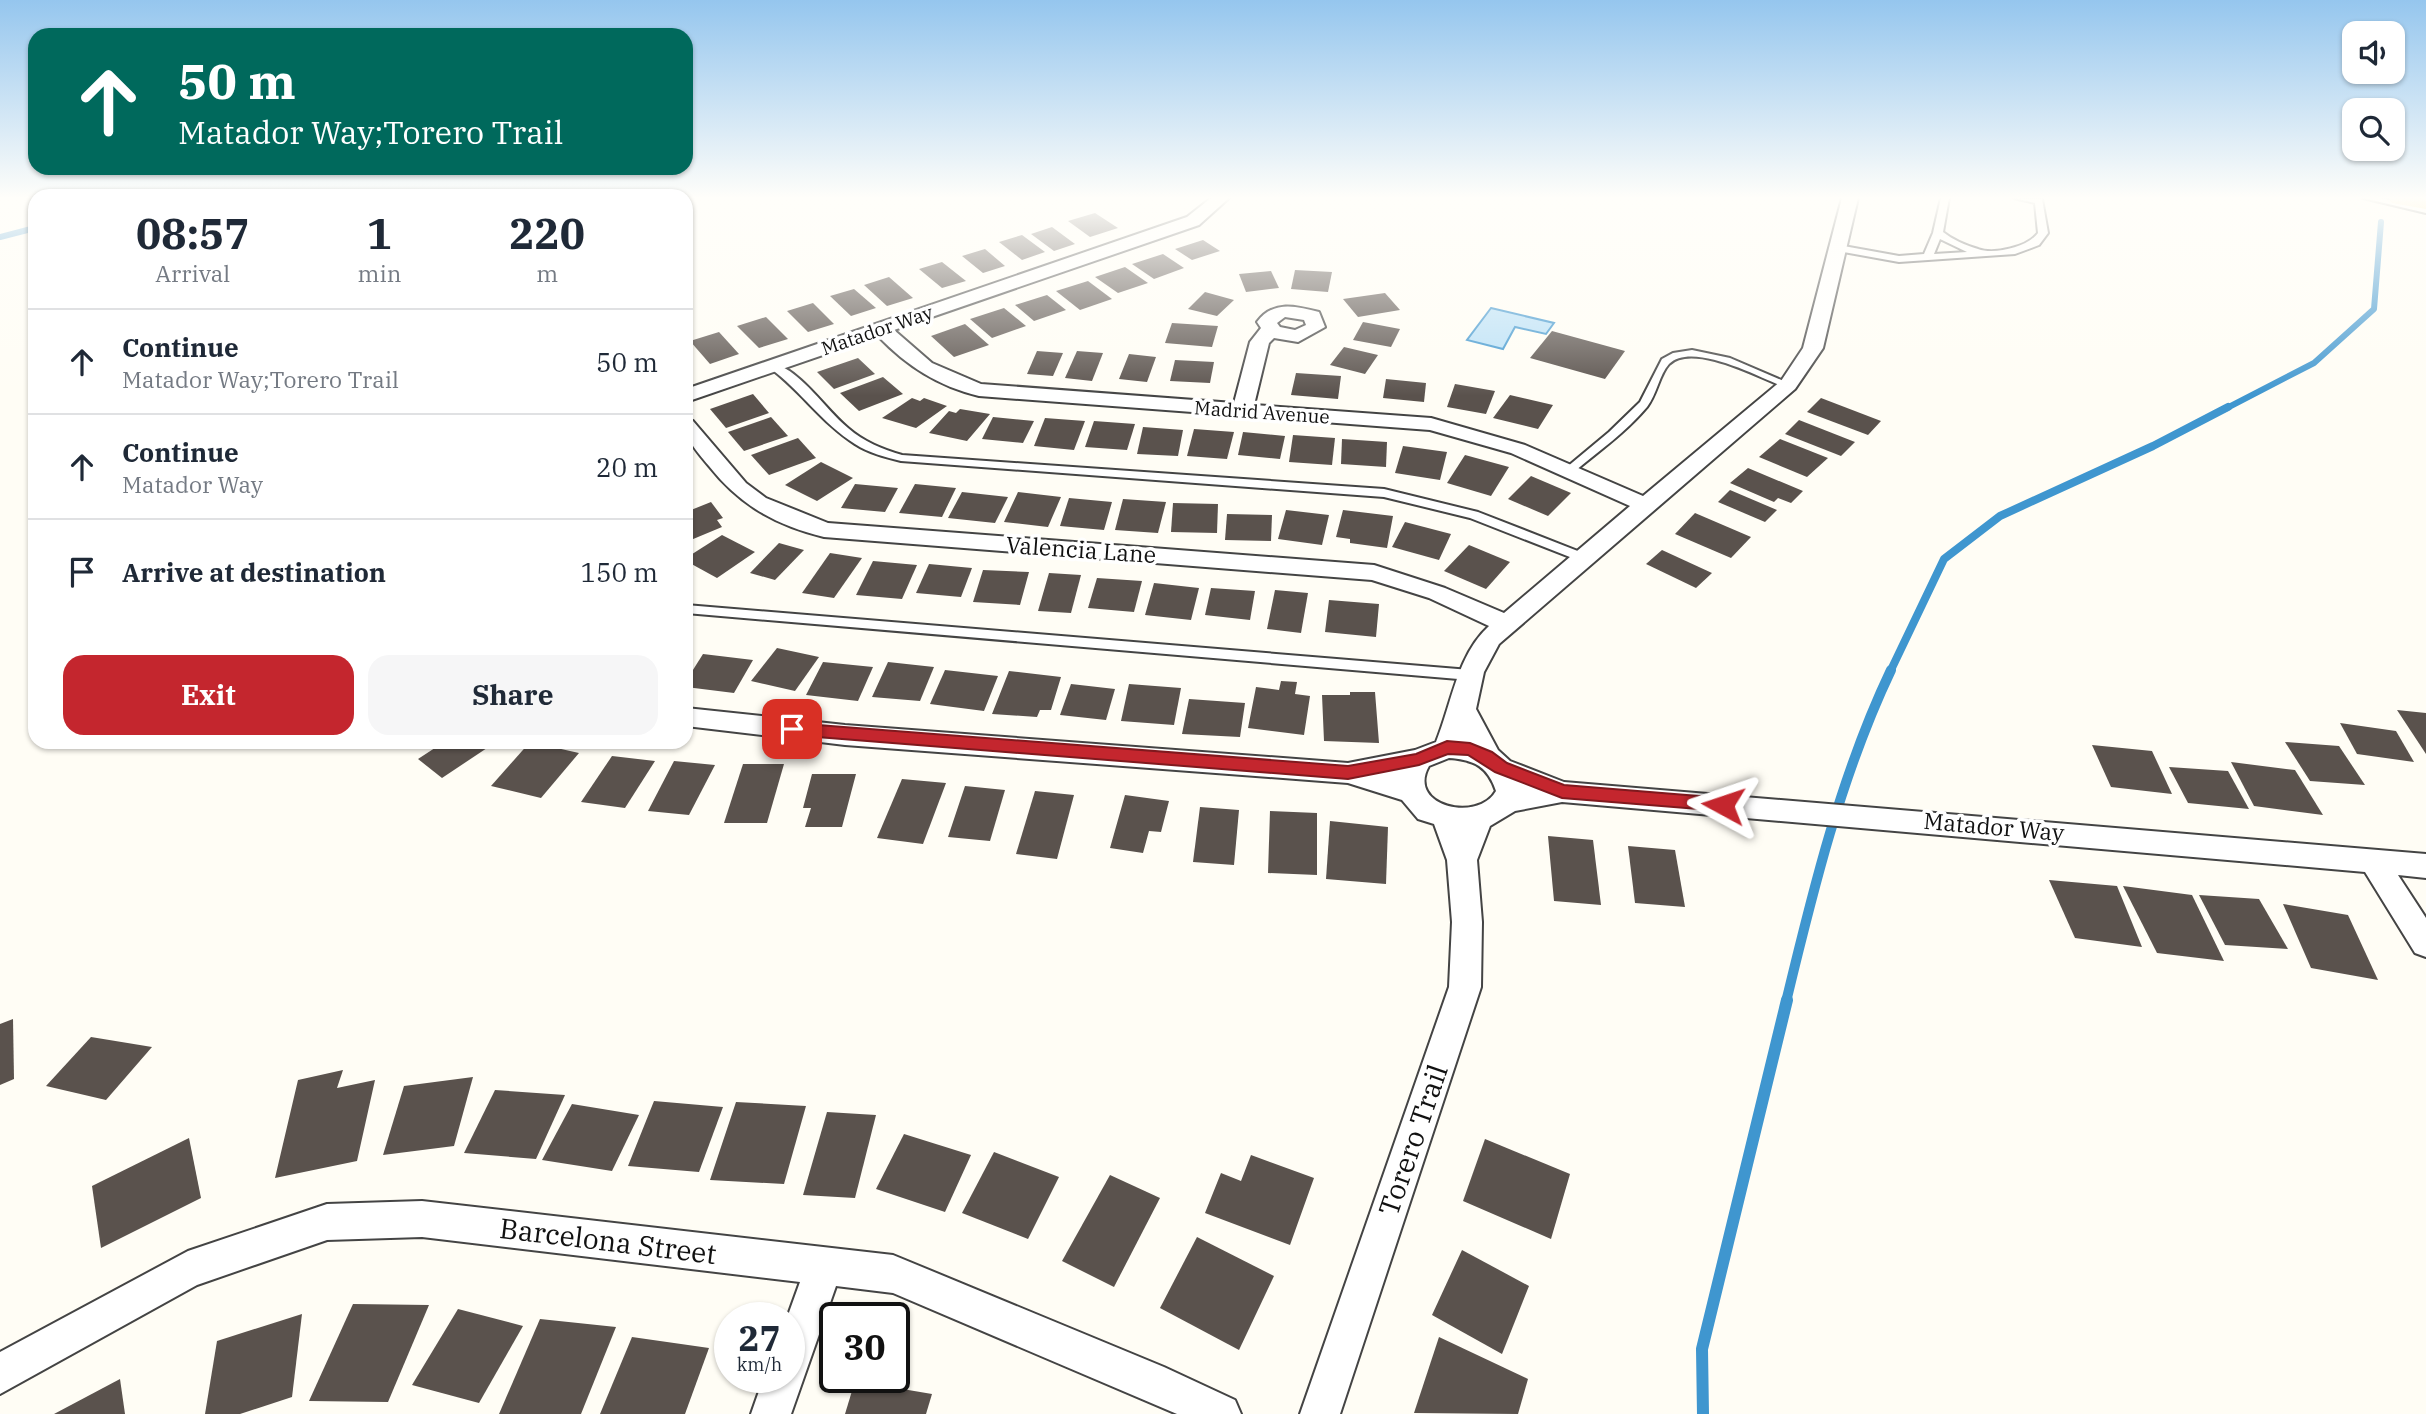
<!DOCTYPE html>
<style>
:root{--surface:#fff;--page:#f6f6f7;--text:#1f2937;--muted:#747a83;--line:#e0e1e3;--accent:#c4262e}
body{margin:0;font-family:"IBM Plex Serif",serif;background:var(--page);color:var(--text);height:100vh;display:flex;flex-direction:column;font-size:26px;white-space:nowrap}
*{box-sizing:border-box;margin:0}
p{font-size:23px;color:var(--muted)}
.icon{flex:none;width:38px;height:38px;fill:none;stroke:currentColor;stroke-width:2;stroke-linecap:round;stroke-linejoin:round}
.map{position:relative;flex:1;overflow:hidden}
.side{position:absolute;left:28px;top:189px;width:665px;height:560px;display:flex;flex-direction:column;background:var(--surface);border-radius:21px;box-shadow:0 2px 5px #0004}
.side>*{flex:none}
.hud{position:absolute;left:28px;top:28px;width:665px;height:147px;border-radius:21px;box-shadow:0 2px 5px #0004;background:#00695c;color:#fff;overflow:hidden}
.buttons{position:absolute;left:2342px;top:21px;display:grid;gap:14px}
.buttons a{display:grid;place-items:center;width:63px;height:63px;border-radius:14px;background:var(--surface);box-shadow:0 2px 5px #0004;font-size:35px}
.speed{position:absolute;left:714px;top:1302px;display:flex;gap:14px;font-size:35px;font-weight:700;text-align:center}
.speed>*{display:grid;place-content:center;width:91px;height:91px;border-radius:50%;background:var(--surface);box-shadow:0 2px 5px #0004;line-height:1}
.speed small{font-size:18px;font-weight:400}
.speed .limit{border:4px solid #111;border-radius:10px;background:#fff;color:#111}
.pin{position:absolute;display:grid;place-items:center;width:60px;height:60px;color:#fff;margin:-30px;border-radius:14px;box-shadow:0 4px 10px #0006}
.me{position:absolute;width:77px;margin:-38px;rotate:275deg;stroke-linejoin:round;filter:drop-shadow(0 0 5px #0008)}
.turn{display:flex;align-items:center;gap:24px;height:147px;padding:0 35px;font-size:32px}
.turn .icon{width:91px;height:91px;stroke-width:2.5}
.turn b{display:block;font-size:49px;line-height:60px}
.eta{display:flex;justify-content:space-evenly;align-items:center;height:119px;text-align:center}
.eta b{font-size:42px;font-weight:700;line-height:49px}
.button{display:flex;gap:14px;margin-top:auto;padding:14px 35px}
.button a{flex:1;height:80px;border-radius:21px;background:var(--accent);color:#fff;font-size:28px;font-weight:700;line-height:80px;text-align:center}
.button a+a{background:var(--page);color:var(--text)}
ul{padding:0;list-style:none}
li{display:flex;align-items:center;gap:21px;height:105px;padding:0 35px;border-top:2px solid var(--line)}
li div{flex:1}
li b{display:block;font-size:26px}
li em{font-style:normal}
.map>svg:first-child{display:block}
.water{fill:#b9e0f7;stroke:#3f96cf;stroke-width:2}
.lines{fill:none;stroke-linecap:round;stroke-linejoin:round}
.stream-far3{stroke:#3f96cf;stroke-width:6}
.stream-far2{stroke:#3f96cf;stroke-width:8}
.stream-far1{stroke:#3f96cf;stroke-width:10}
.stream{stroke:#3f96cf;stroke-width:12}
.building{fill:#5a524d}
.service-casing{stroke:#444;stroke-width:4}
.minor-casing{stroke:#444;stroke-width:4}
.primary-casing{stroke:#222;stroke-width:4}
.service{fill:#fff;fill-rule:evenodd}
.minor{fill:#fff;fill-rule:evenodd}
.primary{fill:#f9d66b;fill-rule:evenodd}
.route{fill:#c4262e;stroke:#7f191e;stroke-width:2}
.labels{text-anchor:middle;stroke-width:7;stroke-linejoin:round;paint-order:stroke}
.far-street-label{font-size:19px;fill:#111;stroke:#fff}
.street-label{font-size:23px;fill:#111;stroke:#fff}
.near-street-label{font-size:28px;fill:#111;stroke:#fff}
</style>
<div class="map">
<svg width="2426" height="1414" viewBox="0 0 2426 1414">
<rect width="100%" height="100%" fill="#fffdf5"/>
<polygon class="water" points="1491,308 1554,323 1546,334 1515,327 1503,349 1467,340"/>
<g class="lines">
<g class="stream-far3">
<polyline points="0,237 35,228"/>
<polyline points="2225,409 2314,363 2374,309 2381,222"/>
</g>
<polyline class="stream-far2" points="1890,672 1944,559 2000,516 2153,446 2228,407"/>
<path class="stream-far1" d="M1786,1002C1813,890 1841,775 1891,670"/>
<polyline class="stream" points="1703,1414 1702,1349 1787,1000"/>
</g>
<g class="building">
<polygon points="1095,213 1118,228 1090,237 1068,221"/>
<polygon points="1052,227 1075,244 1054,251 1031,234"/>
<polygon points="1022,235 1045,252 1022,260 999,242"/>
<polygon points="1203,240 1220,251 1192,260 1175,249"/>
<polygon points="985,249 1005,266 983,273 962,256"/>
<polygon points="1163,254 1184,268 1154,279 1132,264"/>
<polygon points="942,262 966,281 942,288 919,269"/>
<polygon points="1125,267 1148,283 1118,293 1095,277"/>
<polygon points="1295,270 1332,272 1328,292 1291,289"/>
<polygon points="1271,271 1279,288 1246,292 1239,274"/>
<polygon points="889,277 913,298 887,306 864,285"/>
<polygon points="1088,281 1112,299 1080,310 1056,291"/>
<polygon points="854,289 876,308 851,316 830,296"/>
<polygon points="1205,292 1234,300 1217,316 1188,309"/>
<polygon points="1385,293 1400,310 1358,317 1343,299"/>
<polygon points="1047,295 1066,310 1034,321 1015,305"/>
<polygon points="813,303 834,324 808,332 787,311"/>
<polygon points="1004,308 1026,326 992,338 970,319"/>
<polygon points="766,317 788,339 759,348 737,326"/>
<polygon points="1363,322 1400,329 1391,347 1353,340"/>
<polygon points="1172,323 1218,326 1212,347 1165,343"/>
<polygon points="965,324 989,345 954,357 931,336"/>
<polygon points="1552,331 1625,351 1605,379 1530,358"/>
<polygon points="719,332 739,354 710,364 690,341"/>
<polygon points="1344,347 1378,355 1365,374 1330,365"/>
<polygon points="1037,351 1063,353 1053,376 1027,374"/>
<polygon points="1077,351 1103,353 1092,381 1065,378"/>
<polygon points="1129,354 1156,357 1147,382 1119,379"/>
<polygon points="858,358 875,374 834,389 817,372"/>
<polygon points="1175,360 1214,362 1210,383 1170,381"/>
<polygon points="1296,373 1341,376 1338,399 1291,395"/>
<polygon points="883,377 903,394 859,411 840,393"/>
<polygon points="1386,379 1426,383 1424,402 1383,398"/>
<polygon points="1455,384 1495,391 1486,414 1447,407"/>
<polygon points="753,394 769,413 726,428 710,409"/>
<polygon points="1510,395 1553,405 1538,429 1493,418"/>
<polygon points="912,398 920,401 924,398 947,406 916,428 882,418"/>
<polygon points="1821,398 1881,421 1868,435 1807,412"/>
<polygon points="960,409 990,414 967,441 929,433 949,411 956,413"/>
<polygon points="771,417 788,436 744,451 728,432"/>
<polygon points="993,417 1034,421 1023,443 982,439"/>
<polygon points="1045,418 1085,421 1074,450 1034,446"/>
<polygon points="1799,420 1855,442 1841,456 1785,434"/>
<polygon points="1094,421 1135,424 1127,450 1085,447"/>
<polygon points="1143,427 1183,430 1178,456 1137,454"/>
<polygon points="1194,429 1234,432 1227,459 1187,456"/>
<polygon points="1243,432 1285,436 1280,459 1238,455"/>
<polygon points="1293,435 1335,438 1332,465 1289,462"/>
<polygon points="798,438 816,458 769,475 751,455"/>
<polygon points="1342,439 1387,442 1386,467 1341,464"/>
<polygon points="1780,439 1828,458 1807,477 1759,457"/>
<polygon points="1403,446 1447,452 1440,480 1395,473"/>
<polygon points="1465,455 1509,467 1491,496 1447,483"/>
<polygon points="821,462 853,478 817,501 785,485"/>
<polygon points="1748,468 1803,491 1791,503 1778,498 1774,502 1730,483"/>
<polygon points="1531,476 1571,493 1548,516 1508,499"/>
<polygon points="855,484 898,488 885,512 841,508"/>
<polygon points="915,484 956,488 942,517 899,513"/>
<polygon points="1730,490 1777,510 1765,522 1718,502"/>
<polygon points="962,492 1008,497 995,523 948,518"/>
<polygon points="1018,492 1061,497 1048,527 1004,522"/>
<polygon points="1069,498 1112,502 1104,530 1060,526"/>
<polygon points="1123,499 1166,502 1158,533 1115,530"/>
<polygon points="711,502 723,518 717,520 722,527 686,542 686,512"/>
<polygon points="1173,503 1218,504 1217,533 1171,532"/>
<polygon points="1286,510 1329,515 1322,545 1278,539"/>
<polygon points="1343,510 1393,516 1387,548 1350,543 1350,539 1336,537"/>
<polygon points="1695,513 1751,537 1731,558 1675,534"/>
<polygon points="1227,514 1272,515 1271,541 1225,540"/>
<polygon points="1405,522 1451,534 1439,560 1392,547"/>
<polygon points="722,535 755,552 717,578 686,561 686,558"/>
<polygon points="779,543 804,550 775,580 750,573"/>
<polygon points="1469,545 1510,562 1486,589 1444,571"/>
<polygon points="1662,550 1712,573 1696,588 1646,564"/>
<polygon points="830,553 862,558 834,598 802,593"/>
<polygon points="873,561 917,565 902,599 856,595"/>
<polygon points="929,564 972,568 961,597 916,593"/>
<polygon points="983,570 1029,572 1020,605 973,602"/>
<polygon points="1049,573 1081,575 1071,613 1038,611"/>
<polygon points="1097,578 1142,581 1134,612 1088,608"/>
<polygon points="1154,583 1199,588 1191,620 1145,615"/>
<polygon points="1211,588 1255,591 1250,620 1205,615"/>
<polygon points="1275,590 1308,593 1301,633 1267,629"/>
<polygon points="1329,600 1379,604 1376,637 1325,632"/>
<polygon points="777,648 819,657 795,691 751,681"/>
<polygon points="703,654 753,660 734,693 686,687 686,681"/>
<polygon points="823,662 873,667 858,701 806,695"/>
<polygon points="888,662 934,667 920,701 872,697"/>
<polygon points="945,670 998,676 984,711 930,704"/>
<polygon points="1009,671 1061,677 1051,710 1040,710 1037,717 992,714"/>
<polygon points="1281,681 1297,682 1295,694 1310,696 1304,735 1248,728 1256,687 1279,690"/>
<polygon points="1071,684 1115,689 1106,720 1060,715"/>
<polygon points="1129,684 1181,688 1174,725 1121,721"/>
<polygon points="1350,692 1375,692 1379,743 1324,741 1322,695 1350,695"/>
<polygon points="1189,699 1245,703 1240,737 1182,734"/>
<polygon points="2397,710 2426,713 2426,754"/>
<polygon points="2340,723 2396,731 2414,762 2357,754"/>
<polygon points="444,742 496,742 442,778 418,759"/>
<polygon points="530,742 579,753 541,798 491,786"/>
<polygon points="2285,742 2339,746 2365,785 2310,781"/>
<polygon points="2092,745 2152,751 2172,794 2111,787"/>
<polygon points="612,756 655,761 625,808 581,802"/>
<polygon points="674,761 715,765 689,815 648,811"/>
<polygon points="2231,762 2295,770 2323,815 2254,806"/>
<polygon points="743,764 784,764 767,823 724,823"/>
<polygon points="2169,767 2228,771 2249,809 2188,803"/>
<polygon points="812,774 856,774 842,827 805,827 811,808 803,808"/>
<polygon points="902,779 946,783 923,844 877,838"/>
<polygon points="965,786 1005,790 990,841 948,837"/>
<polygon points="1035,791 1074,795 1057,859 1016,854"/>
<polygon points="1125,795 1169,801 1161,832 1149,831 1143,853 1110,848"/>
<polygon points="1200,807 1239,810 1234,865 1193,862"/>
<polygon points="1270,811 1317,813 1317,875 1268,873"/>
<polygon points="1330,821 1388,827 1386,884 1326,879"/>
<polygon points="1548,836 1593,840 1601,905 1554,901"/>
<polygon points="1628,846 1675,850 1685,907 1635,903"/>
<polygon points="2049,880 2117,886 2142,947 2075,938"/>
<polygon points="2123,886 2192,895 2224,961 2157,953"/>
<polygon points="2199,895 2259,899 2288,949 2225,945"/>
<polygon points="2283,904 2348,915 2378,980 2311,968"/>
<polygon points="13,1019 14,1079 0,1085 0,1024"/>
<polygon points="91,1037 152,1047 106,1100 46,1086"/>
<polygon points="343,1070 337,1088 375,1080 357,1161 275,1178 298,1080"/>
<polygon points="473,1077 454,1146 383,1155 404,1086"/>
<polygon points="495,1090 565,1095 536,1159 464,1153"/>
<polygon points="654,1101 723,1107 699,1172 628,1166"/>
<polygon points="736,1102 806,1106 784,1184 710,1180"/>
<polygon points="572,1104 639,1115 612,1171 542,1160"/>
<polygon points="827,1112 876,1115 855,1198 803,1195"/>
<polygon points="904,1134 971,1155 945,1212 876,1189"/>
<polygon points="189,1138 201,1198 101,1248 92,1186"/>
<polygon points="1485,1139 1570,1174 1551,1239 1463,1201"/>
<polygon points="994,1152 1059,1177 1028,1239 962,1213"/>
<polygon points="1251,1155 1314,1178 1290,1245 1205,1213 1221,1173 1241,1181"/>
<polygon points="1110,1175 1160,1198 1114,1287 1062,1261"/>
<polygon points="1197,1237 1274,1276 1239,1350 1160,1308"/>
<polygon points="1462,1250 1529,1286 1502,1354 1432,1315"/>
<polygon points="353,1304 429,1305 388,1402 309,1401"/>
<polygon points="458,1309 523,1326 479,1403 412,1385"/>
<polygon points="302,1314 292,1397 240,1414 205,1414 217,1341"/>
<polygon points="540,1319 616,1327 581,1414 499,1414"/>
<polygon points="632,1337 709,1348 685,1414 600,1414"/>
<polygon points="1439,1337 1528,1379 1518,1414 1414,1413"/>
<polygon points="120,1379 125,1414 54,1414"/>
<polygon points="855,1381 932,1394 926,1414 845,1414"/>
</g>
<g class="lines">
<g class="service-casing">
<g id="service">
<path d="M1941,198H1949L1943,232C1953,240 1965,245 1978,249C1994,255 2028,247 2038,233L2035,203L2014,198L2042,199L2048,233L2039,245L2015,254L1899,262L1838,251L1833,248L1838,245L1899,256L1924,254L1933,233ZM1940,239L1967,252L1934,254Z"/>
<polygon points="2363,198 2380,198 2426,207 2426,213"/>
<path d="M1692,350L1730,358L1793,385L1788,388L1784,387C1759,377 1692,341 1669,364C1659,375 1657,394 1647,407C1626,432 1599,451 1575,471H1567V467L1609,432L1640,402L1662,359L1673,353Z"/>
<path d="M774,363C804,374 824,408 848,428C864,442 882,449 902,455L1384,489L1478,512L1588,555L1590,558L1588,561H1580L1470,518L1384,497L901,461C885,457 869,453 855,444C823,424 801,391 770,368V364Z"/>
<polygon points="686,605 1470,670 1477,675 1470,680 686,613"/>
</g>
</g>
<g class="minor-casing">
<g id="minor">
<path d="M1211,198H1229L1199,225L894,330L932,363L981,384L1234,403L1250,342L1261,328L1257,322C1273,300 1296,306 1319,312L1325,327L1298,342L1274,338L1269,343L1254,405L1431,418L1525,445L1643,496L1781,381L1803,348L1842,198H1858L1823,348L1795,389L1499,644L1484,672L1476,709L1498,750L1510,761L1564,782L2426,854V878L2398,875L2426,918V957L2415,953L2365,872L1562,802L1515,811L1490,826L1477,860L1482,922L1481,987L1340,1414H1300L1449,987L1452,922L1447,860L1434,824L1418,819L1402,800L1348,783L845,745L686,726V708L845,725L1348,763L1415,750L1436,742C1452,703 1457,655 1489,626L1429,598L1372,580L824,537C775,525 740,505 709,466C695,449 686,441 686,419L693,421L746,483L766,498L828,523L1374,565L1445,588L1504,613L1630,506L1511,453L1430,430L979,396C938,386 907,366 878,336L686,402V389L1187,217ZM1285,317L1304,320L1306,325L1295,330L1280,327L1277,323ZM1449,758C1475,760 1488,767 1496,791C1478,823 1406,806 1429,766Z"/>
<polygon points="422,1201 893,1255 1164,1367 1235,1400 1241,1414 1177,1414 893,1293 836,1286 791,1414 751,1414 764,1377 789,1377 787,1318 800,1282 422,1237 327,1240 197,1285 0,1394 0,1352 188,1251 327,1204"/>
</g>
</g>
<g class="primary-casing">
<polygon id="primary" points="2388,198 2426,198 2426,209 2392,203"/>
</g>
<use href="#service" class="service"/>
<use href="#minor" class="minor"/>
<use href="#primary" class="primary"/>
</g>
<linearGradient id="sky" x2="0" y2="1"><stop stop-color="#95c6ee"/><stop offset="0.5" stop-color="#fffefa"/><stop offset="1" stop-color="#fffefa" stop-opacity="0"/></linearGradient>
<rect width="2426" height="396" fill="url(#sky)"/>
<polygon class="route" points="792,723 1348,766 1416,754 1447,741 1470,743 1492,752 1507,763 1564,785 1723,798 1731,805 1723,811 1562,798 1495,772 1468,755 1448,754 1419,765 1348,779 792,735 784,729"/>
<g class="labels">
<g class="far-street-label">
<text transform="translate(877 330) rotate(-19)" y="7">Matador Way</text>
<text transform="translate(1262 412) rotate(4)" y="7">Madrid Avenue</text>
</g>
<g class="street-label">
<text transform="translate(1081 550) rotate(4)" y="8">Valencia Lane</text>
<text transform="translate(1994 827) rotate(5)" y="8">Matador Way</text>
</g>
<g class="near-street-label">
<text transform="translate(1413 1140) rotate(-71)" y="10">Torero Trail</text>
<text transform="translate(608 1241) rotate(7)" y="10">Barcelona Street</text>
</g>
</g>
</svg>
<div class="buttons">
<a><svg class="icon" aria-label="sound" viewBox="0 0 24 24"><path d="M4 9h4l5-4v14l-5-4H4zM17 9q2 3 0 6"/></svg></a>
<a><svg class="icon" aria-label="search" viewBox="0 0 24 24"><circle cx="10" cy="10" r="6"/><path d="M15 15l6 6"/></svg></a>
</div>
<div class="speed"><div>27<small>km/h</small></div><div class="limit">30</div></div>
<div class="pin" style="left:792px;top:729px;background:#d93025"><svg class="icon" aria-label="arrive" viewBox="0 0 24 24"><path d="M6 21V4h12l-3 4 3 4H6"/></svg></div>
<svg class="me" style="left:1723px;top:805px" viewBox="-20 -20 40 40"><path d="M0-17L14 15 0 8-14 15z" fill="#c4262e" stroke="#fff" stroke-width="4"/></svg>
<div class="hud">
<div class="turn"><svg class="icon" aria-label="ahead" viewBox="0 0 24 24"><path d="M12 20V5M6 11l6-6 6 6"/></svg><div><b>50 m</b>Matador Way;Torero Trail</div></div>
</div>
<section class="side">
<div class="eta">
<div><b>08:57</b><p>Arrival</p></div>
<div><b>1</b><p>min</p></div>
<div><b>220</b><p>m</p></div>
</div>
<ul>
<li><svg class="icon" aria-label="ahead" viewBox="0 0 24 24"><path d="M12 20V5M6 11l6-6 6 6"/></svg><div><b>Continue</b><p>Matador Way;Torero Trail</p></div><em>50 m</em></li>
<li><svg class="icon" aria-label="ahead" viewBox="0 0 24 24"><path d="M12 20V5M6 11l6-6 6 6"/></svg><div><b>Continue</b><p>Matador Way</p></div><em>20 m</em></li>
<li><svg class="icon" aria-label="arrive" viewBox="0 0 24 24"><path d="M6 21V4h12l-3 4 3 4H6"/></svg><div><b>Arrive at destination</b></div><em>150 m</em></li>
</ul>
<div class="button"><a>Exit</a><a>Share</a></div>
</section>
</div>
